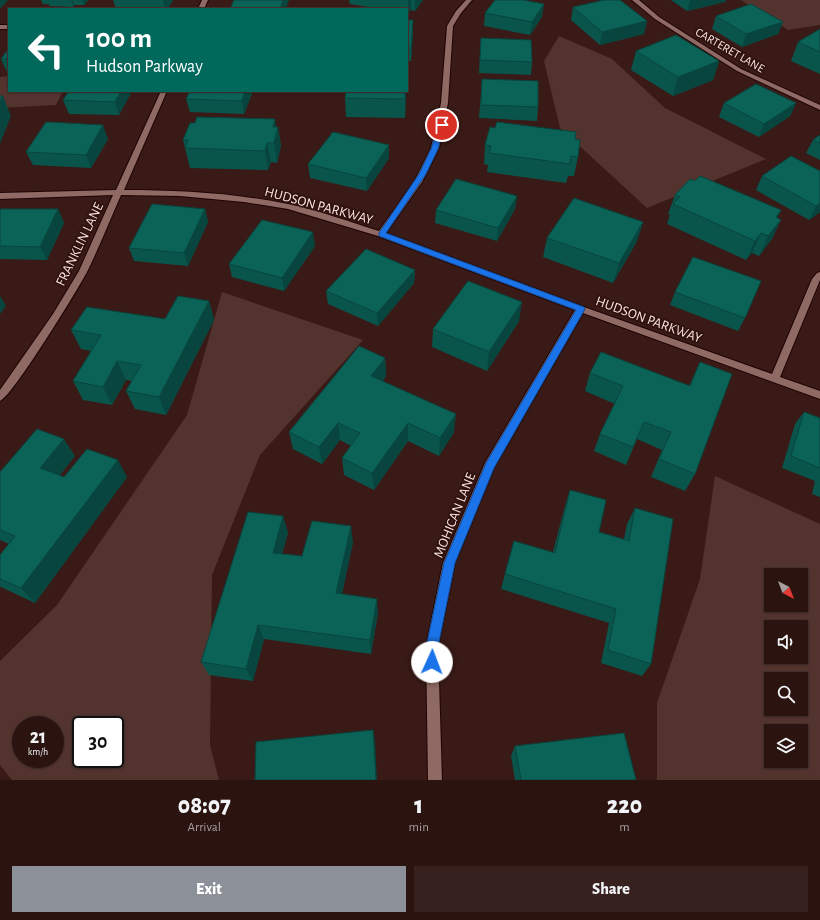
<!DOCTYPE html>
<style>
:root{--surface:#2b1410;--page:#37211e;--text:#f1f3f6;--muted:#a69e9f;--line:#473330;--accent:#8c9099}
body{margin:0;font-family:"Alegreya Sans",sans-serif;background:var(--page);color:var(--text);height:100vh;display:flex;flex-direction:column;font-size:15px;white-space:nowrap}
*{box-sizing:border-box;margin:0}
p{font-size:13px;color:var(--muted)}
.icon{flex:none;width:22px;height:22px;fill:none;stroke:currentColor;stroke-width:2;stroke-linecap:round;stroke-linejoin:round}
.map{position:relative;height:780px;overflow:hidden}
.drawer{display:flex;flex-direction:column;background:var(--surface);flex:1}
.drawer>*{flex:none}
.guide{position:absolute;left:8px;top:8px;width:400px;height:84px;border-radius:0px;box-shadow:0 1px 3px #0004,0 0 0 1px var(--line);background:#00695c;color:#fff;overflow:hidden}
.needle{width:26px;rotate:138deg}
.controls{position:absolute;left:764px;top:568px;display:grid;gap:8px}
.controls a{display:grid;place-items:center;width:44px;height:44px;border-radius:0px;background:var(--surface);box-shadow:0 1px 3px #0004,0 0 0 1px var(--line);font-size:20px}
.speed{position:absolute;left:12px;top:716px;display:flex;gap:8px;font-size:20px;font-weight:700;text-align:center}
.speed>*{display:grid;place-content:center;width:52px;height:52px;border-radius:50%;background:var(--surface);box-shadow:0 1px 3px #0004,0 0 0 1px var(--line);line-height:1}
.speed small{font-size:10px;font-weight:400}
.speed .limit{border:2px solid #111;border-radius:6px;background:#fff;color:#111}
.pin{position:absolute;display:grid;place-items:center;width:34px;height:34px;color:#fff;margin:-17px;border:2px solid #fff;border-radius:50%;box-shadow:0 1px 4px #0007}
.me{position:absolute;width:44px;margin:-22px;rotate:2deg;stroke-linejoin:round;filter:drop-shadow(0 0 3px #0008)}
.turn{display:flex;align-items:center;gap:14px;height:84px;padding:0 12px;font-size:18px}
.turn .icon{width:52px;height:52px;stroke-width:2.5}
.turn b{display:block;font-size:28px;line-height:34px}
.eta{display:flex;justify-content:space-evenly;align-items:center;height:68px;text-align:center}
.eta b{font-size:24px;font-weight:800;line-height:28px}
.action{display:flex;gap:8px;margin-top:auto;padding:8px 12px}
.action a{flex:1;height:46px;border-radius:0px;background:var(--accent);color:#fff;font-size:16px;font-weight:800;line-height:46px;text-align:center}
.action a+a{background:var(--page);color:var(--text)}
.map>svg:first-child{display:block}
.green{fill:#53332e;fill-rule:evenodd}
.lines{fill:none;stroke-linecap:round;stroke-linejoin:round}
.minor-casing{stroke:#1f0403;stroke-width:2}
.minor{fill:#8f6963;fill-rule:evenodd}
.wall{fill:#09554c}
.shaded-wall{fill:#08453e}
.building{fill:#0b6358;stroke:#08453e}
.route{fill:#1a73e8;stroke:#114b97}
.labels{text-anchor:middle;stroke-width:3.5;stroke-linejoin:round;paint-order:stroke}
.far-street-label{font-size:12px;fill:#fae4e0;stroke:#2f110d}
.street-label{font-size:14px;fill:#fae4e0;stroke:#2f110d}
</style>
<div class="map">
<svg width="820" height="780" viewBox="0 0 820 780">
<rect width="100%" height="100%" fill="#391a16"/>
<g class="green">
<polygon points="741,0 820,0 820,25 788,30"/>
<polygon points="559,36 612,59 665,108 766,159 647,208 560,128 544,61"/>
<polygon points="9,76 9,91 63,91 56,105 0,108 0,77"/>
<path d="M222,292L363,340L260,455L212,575L210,745L219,780H12L0,765V661L57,605L187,415ZM21,725H55V759H21ZM81,725H115V759H81Z"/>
<path d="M715,476L820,524V780H657V703L700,579ZM771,575H801V605H771ZM771,627H801V657H771ZM771,679H801V709H771ZM771,731H801V761H771Z"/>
</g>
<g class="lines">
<g class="minor-casing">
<g id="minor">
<polygon points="202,0 208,0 204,9 198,9"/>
<path d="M466,0H472L461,13L453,26L448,103L439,148L422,182L386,233L584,307L772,374L812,279L817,273L820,272V280L780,377L820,391V399L583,313L494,468L455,563L438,647L442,780H428L426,647L443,563L485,463L575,310L378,236L288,209L244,202L180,196L121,195C110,220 100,245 88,270C79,288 12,397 0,401V390L53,314L79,271L113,195L0,199V193L116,190L161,91H167L124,190C179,190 234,193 288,204C319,210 349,222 379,231L414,182L431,148L441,103L447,26L456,11Z"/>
<polygon points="632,0 639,0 659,17 741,69 820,105 820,110 737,71 655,19"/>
<rect x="0" y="25" width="9" height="4"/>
</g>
</g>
<use href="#minor" class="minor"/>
</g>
<g class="wall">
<polygon points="41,0 88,0 84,5 74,5 73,7 49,6 49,4 43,4"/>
<polygon points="113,0 173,0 168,9 116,9"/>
<polygon points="349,0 423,0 415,11 411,10 408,14 407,14 407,9 380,9 350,4"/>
<polygon points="671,0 726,0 725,2 687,11"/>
<polygon points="573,7 647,21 644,34 600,45 571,20"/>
<polygon points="485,13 542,17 530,35 484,26"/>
<polygon points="716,16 783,22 778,34 742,47 712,29"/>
<polygon points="407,20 413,33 411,61 407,61"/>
<polygon points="820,29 820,74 791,61 798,42"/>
<polygon points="481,38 532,62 531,75 479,73"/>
<polygon points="9,48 9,72 7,72 1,59"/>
<polygon points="636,51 719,61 713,80 673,96 631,70"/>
<polygon points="482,79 538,107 537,121 479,118"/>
<polygon points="132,91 119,115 69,114 63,100"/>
<polygon points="253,91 244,114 190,112 186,99"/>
<polygon points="406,91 405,118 346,117 345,98"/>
<polygon points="724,103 796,103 790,116 759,137 719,117"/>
<polygon points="276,127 278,127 281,146 277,163 271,162 268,170 190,168 183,140"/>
<polygon points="820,135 820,160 806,153 813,140"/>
<polygon points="108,139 91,168 33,165 26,152"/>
<polygon points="575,139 578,157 574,176 568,176 566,183 487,172 488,165 484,164 485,145"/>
<polygon points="389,158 367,191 310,178 308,164"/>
<polygon points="820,171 820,212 809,220 756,190 762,176"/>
<polygon points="695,181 781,210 777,218 772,239 759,256 752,253 746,260 667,224 670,215 668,214 675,195"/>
<polygon points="517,196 515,209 497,241 435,223 436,210"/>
<polygon points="0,209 58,209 64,223 47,260 0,259"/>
<polygon points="205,209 208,222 188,266 134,261 129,248"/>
<polygon points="643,222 637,241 613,283 543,257 547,238"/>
<polygon points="315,246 284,291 232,277 229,264"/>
<polygon points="415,270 414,283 378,326 328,304 326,291"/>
<polygon points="675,292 745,318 738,331 670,305"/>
<polygon points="209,301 214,320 166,415 135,409 126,391 132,381 126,380 112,405 83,400 73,381 91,351 81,349 71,330 165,319"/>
<polygon points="519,321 487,371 432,347 433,329"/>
<polygon points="385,358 386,376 383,381 454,432 439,456 408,441 374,490 344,475 342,458 351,446 340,440 322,464 293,449 289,432"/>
<polygon points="700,362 695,474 685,491 651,477 662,450 637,439 626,465 594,451 600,434 615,404 585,391 590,373 689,386"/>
<polygon points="804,412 820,418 820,497 812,494 815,481 782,468 795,424"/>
<polygon points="75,456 59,476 64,477 127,477 35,603 1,587 0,586 0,555 9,544 0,540 0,472"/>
<polygon points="570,490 599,532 624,539 627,524 635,508 651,664 642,676 601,663 609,623 501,589 505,574 553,552 565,506"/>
<polygon points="283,516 288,533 282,554 302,556 353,542 342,594 378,613 371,654 264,639 253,681 209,675 201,662"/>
<polygon points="515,746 636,780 515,780 511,756"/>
</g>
<g class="shaded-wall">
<polygon points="0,0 8,0 0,9"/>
<polygon points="71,0 73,0 74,5 73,7"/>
<polygon points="82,0 88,0 84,5"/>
<polygon points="163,0 173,0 168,9 165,9"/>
<polygon points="283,0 289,0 286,9 280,9"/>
<polygon points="408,0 411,0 411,10 408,14"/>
<polygon points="415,0 423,0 415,11"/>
<polygon points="690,0 726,0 725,2 687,11"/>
<polygon points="544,4 542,17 530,35 532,22"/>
<polygon points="413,20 413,33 411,61 411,48"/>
<polygon points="647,21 644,34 600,45 602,32"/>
<polygon points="783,22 778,34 742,47 746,34"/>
<polygon points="719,61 713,80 673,96 678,77"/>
<polygon points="121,91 132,91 119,115 115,102"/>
<polygon points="245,91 253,91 244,114 242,101"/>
<polygon points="405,91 406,91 405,118"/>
<polygon points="3,96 11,116 0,144 0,103"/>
<polygon points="796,103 790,116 759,137 764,124"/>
<polygon points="275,119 277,131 278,127 281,146 277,163 274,143 273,127"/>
<polygon points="103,125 108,139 91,168 86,155"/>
<polygon points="267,143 271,162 268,170 265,151"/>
<polygon points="389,145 389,158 367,191 366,178"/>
<polygon points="517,196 515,209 497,241 498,228"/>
<polygon points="820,203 820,212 809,220 816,206"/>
<polygon points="58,209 64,223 47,260 40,247"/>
<polygon points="205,209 208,222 188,266 184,253"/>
<polygon points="781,210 772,229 766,237 776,217"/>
<polygon points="781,220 772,239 759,256 768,236"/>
<polygon points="643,222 637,241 613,283 619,263"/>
<polygon points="313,232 315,246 284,291 282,278"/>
<polygon points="761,233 752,253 746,260 755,241"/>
<polygon points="415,270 414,283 378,326 377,313"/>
<polygon points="0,296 6,306 0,314"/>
<polygon points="209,301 214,320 166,415 159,397"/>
<polygon points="522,302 519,321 487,371 489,352"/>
<polygon points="385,358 386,376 372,394 371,376"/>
<polygon points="117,361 126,380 112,405 103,387"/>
<polygon points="456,414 454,432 439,456 440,438"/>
<polygon points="338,423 340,440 322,464 319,447"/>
<polygon points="408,423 408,441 374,490 372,473"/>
<polygon points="64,439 75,456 52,485 40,468"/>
<polygon points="118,460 127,477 35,603 21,588"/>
<polygon points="283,516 288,533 278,568 273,553"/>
<polygon points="351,526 353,542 339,608 336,593"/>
<polygon points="377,599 378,613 371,654 370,640"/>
<polygon points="258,625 264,639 253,681 246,669"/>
<polygon points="373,730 375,740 377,780 376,780"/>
</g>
<g class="building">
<polygon points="234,0 283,0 280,9 230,9"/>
<polygon points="495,0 523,0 544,4 532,22 485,13"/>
<polygon points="604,0 620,0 647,21 602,32 573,7"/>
<polygon points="751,4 783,22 746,34 716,16"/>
<polygon points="407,20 413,20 411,48 407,48"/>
<polygon points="820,29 820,52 798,42"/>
<polygon points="676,35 719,61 678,77 636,51"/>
<polygon points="481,38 531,40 532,62 480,60"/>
<polygon points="9,48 9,59 1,59"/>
<polygon points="482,79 538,81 538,107 481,105"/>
<polygon points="756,84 796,103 764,124 724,103"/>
<polygon points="69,91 121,91 115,102 63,100"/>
<polygon points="190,91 245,91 242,101 186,99"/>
<polygon points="346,91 405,91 405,99 345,98"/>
<polygon points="0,96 3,96 0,103"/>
<polygon points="197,117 275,119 273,127 278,127 274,143 267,143 265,151 185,148 188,140 183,140 190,123 195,123"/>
<polygon points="46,122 103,125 86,155 26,152"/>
<polygon points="497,122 576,132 575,139 580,140 578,157 571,156 570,164 489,153 491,146 485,145 490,127 495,128"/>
<polygon points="333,132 389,145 366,178 308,164"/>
<polygon points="820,135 820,143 813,140"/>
<polygon points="791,156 820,171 820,203 816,206 762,176"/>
<polygon points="700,176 781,210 776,217 781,220 768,236 761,233 755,241 673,204 680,197 675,195 690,179 695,181"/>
<polygon points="456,179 517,196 498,228 436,210"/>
<polygon points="574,198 643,222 619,263 547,238"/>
<polygon points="152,204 205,209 184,253 129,248"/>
<polygon points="0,209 58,209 40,247 0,246"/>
<polygon points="262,220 313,232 282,278 229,264"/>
<polygon points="366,249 415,270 377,313 326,291"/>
<polygon points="693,257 761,281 745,318 675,292"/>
<polygon points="468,281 522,302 489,352 433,329"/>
<polygon points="178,296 209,301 159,397 126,391 141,365 117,361 103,387 73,381 101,335 71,330 87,307 165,319"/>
<polygon points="359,346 385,358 371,376 456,414 440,438 408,423 372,473 342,458 360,433 338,423 319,447 289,432"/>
<polygon points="601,352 690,386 700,362 732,374 695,474 659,459 671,432 644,422 633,447 600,434 623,386 590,373"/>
<polygon points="804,412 820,418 820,468 791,456"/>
<polygon points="37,429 64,439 40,468 64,477 87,449 118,460 21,588 0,579 0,555 15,536 0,530 0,472"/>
<polygon points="570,490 606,500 599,532 629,541 635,508 673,519 651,664 608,650 616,609 505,574 514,541 555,553"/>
<polygon points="248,512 283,516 273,553 302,556 312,521 351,526 336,593 377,599 370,640 258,625 246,669 201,662"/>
<polygon points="373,730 376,780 255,780 256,742"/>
<polygon points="624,733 636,780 521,780 515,746"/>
</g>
<polygon class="route" points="439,123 445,125 438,149 426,174 386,233 584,307 585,309 494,468 455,563 438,647 438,662 437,666 432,668 428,666 427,662 426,647 444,563 486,463 576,310 379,236 379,233 419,174 431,149"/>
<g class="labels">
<g class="far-street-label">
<text transform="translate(730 50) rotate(30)" y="4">CARTERET LANE</text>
</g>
<g class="street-label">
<text transform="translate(319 205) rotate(15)" y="5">HUDSON PARKWAY</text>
<text transform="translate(79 244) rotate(-64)" y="5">FRANKLIN LANE</text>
<text transform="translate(649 319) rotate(20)" y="5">HUDSON PARKWAY</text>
<text transform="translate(454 515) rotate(-68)" y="5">MOHICAN LANE</text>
</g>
</g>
</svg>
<div class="controls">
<a><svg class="needle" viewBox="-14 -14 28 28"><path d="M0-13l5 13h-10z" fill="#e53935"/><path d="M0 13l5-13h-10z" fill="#a69e9f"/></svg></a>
<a><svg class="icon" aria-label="sound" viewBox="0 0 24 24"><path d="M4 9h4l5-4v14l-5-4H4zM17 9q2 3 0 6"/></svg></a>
<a><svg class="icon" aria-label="search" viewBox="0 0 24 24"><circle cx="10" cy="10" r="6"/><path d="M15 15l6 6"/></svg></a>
<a><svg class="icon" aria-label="layers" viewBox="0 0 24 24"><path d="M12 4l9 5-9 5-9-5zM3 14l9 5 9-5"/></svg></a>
</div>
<div class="speed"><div>21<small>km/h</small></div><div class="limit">30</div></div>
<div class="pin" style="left:442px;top:125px;background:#d93025"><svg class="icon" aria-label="arrive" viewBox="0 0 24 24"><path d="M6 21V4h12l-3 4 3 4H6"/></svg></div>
<svg class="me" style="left:432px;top:662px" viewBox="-20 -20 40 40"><circle r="19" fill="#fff"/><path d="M0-13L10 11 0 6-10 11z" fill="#1a73e8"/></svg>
<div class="guide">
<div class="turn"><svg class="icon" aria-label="left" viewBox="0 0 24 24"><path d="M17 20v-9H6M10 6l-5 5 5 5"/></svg><div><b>100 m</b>Hudson Parkway</div></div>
</div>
</div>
<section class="drawer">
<div class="eta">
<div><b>08:07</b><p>Arrival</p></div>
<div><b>1</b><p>min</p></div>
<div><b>220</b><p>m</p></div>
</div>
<div class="action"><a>Exit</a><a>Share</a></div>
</section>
